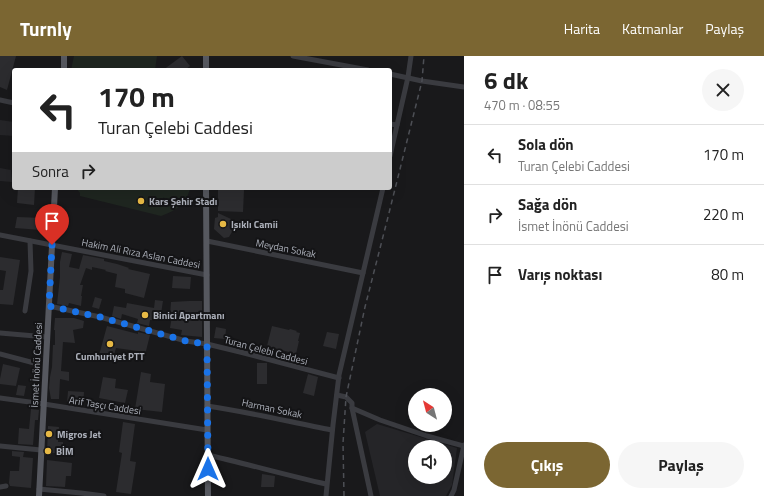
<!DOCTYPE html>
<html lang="tr">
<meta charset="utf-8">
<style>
:root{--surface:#fff;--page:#f6f6f6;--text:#222;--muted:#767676;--line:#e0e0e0;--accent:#7b6632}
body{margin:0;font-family:"Titillium Web",sans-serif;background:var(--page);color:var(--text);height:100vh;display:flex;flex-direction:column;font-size:15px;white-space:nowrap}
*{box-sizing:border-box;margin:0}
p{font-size:13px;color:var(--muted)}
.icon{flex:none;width:22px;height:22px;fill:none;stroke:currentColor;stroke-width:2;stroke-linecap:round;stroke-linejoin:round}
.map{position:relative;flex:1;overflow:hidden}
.side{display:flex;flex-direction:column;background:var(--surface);width:300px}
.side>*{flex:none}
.guide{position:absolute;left:12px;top:12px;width:380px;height:122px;border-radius:4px;box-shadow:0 4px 16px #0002;background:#fff;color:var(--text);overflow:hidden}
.needle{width:26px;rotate:324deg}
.tools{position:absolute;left:408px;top:332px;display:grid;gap:8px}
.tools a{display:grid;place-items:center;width:44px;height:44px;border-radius:50%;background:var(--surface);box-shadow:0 4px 16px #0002;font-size:20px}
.pin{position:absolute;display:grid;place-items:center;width:34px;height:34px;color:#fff;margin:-41px -17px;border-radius:50% 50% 50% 0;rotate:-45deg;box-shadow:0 0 4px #0007}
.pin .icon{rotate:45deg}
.me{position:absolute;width:44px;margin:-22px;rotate:0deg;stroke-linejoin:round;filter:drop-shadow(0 0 3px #0008)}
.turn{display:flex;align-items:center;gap:14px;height:84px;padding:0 20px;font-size:18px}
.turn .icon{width:52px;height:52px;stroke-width:2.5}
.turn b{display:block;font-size:28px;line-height:34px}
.then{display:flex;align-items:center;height:38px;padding:0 20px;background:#0003;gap:8px;font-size:15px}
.round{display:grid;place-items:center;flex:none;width:42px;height:42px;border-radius:21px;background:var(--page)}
.overview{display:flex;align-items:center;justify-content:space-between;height:68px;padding:0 20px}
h1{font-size:24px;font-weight:700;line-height:30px}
.action{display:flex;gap:8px;margin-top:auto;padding:8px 20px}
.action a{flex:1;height:46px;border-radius:24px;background:var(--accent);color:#fff;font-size:16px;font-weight:700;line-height:46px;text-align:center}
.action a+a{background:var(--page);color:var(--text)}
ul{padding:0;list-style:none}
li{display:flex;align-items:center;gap:12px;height:60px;padding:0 20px;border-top:1px solid var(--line)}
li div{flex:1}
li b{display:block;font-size:15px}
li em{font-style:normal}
header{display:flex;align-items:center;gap:24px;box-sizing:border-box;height:56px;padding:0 20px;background:var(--accent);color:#fff}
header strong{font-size:19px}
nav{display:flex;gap:22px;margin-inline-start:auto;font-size:14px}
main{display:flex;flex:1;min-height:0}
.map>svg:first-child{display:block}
.built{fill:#252528;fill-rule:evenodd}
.green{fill:#1f2620}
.building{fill:#2c2c2f}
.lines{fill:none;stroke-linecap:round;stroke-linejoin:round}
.minor{stroke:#3a3b40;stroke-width:5}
.major{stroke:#56585f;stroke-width:6}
.rail{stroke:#4d4f55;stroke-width:1.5;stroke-dasharray:5 4;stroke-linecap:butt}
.route{stroke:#1a73e8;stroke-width:7;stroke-dasharray:0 12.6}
.poi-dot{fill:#e7b945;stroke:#141416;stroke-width:1.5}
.labels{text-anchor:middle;stroke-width:4;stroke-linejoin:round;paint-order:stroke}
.poi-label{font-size:10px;font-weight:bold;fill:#acb0ba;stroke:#141416;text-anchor:start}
.street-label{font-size:10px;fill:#acb0ba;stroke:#141416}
</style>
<header>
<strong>Turnly</strong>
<nav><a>Harita</a><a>Katmanlar</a><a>Paylaş</a></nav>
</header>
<main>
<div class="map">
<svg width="464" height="440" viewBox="0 0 464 440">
<rect width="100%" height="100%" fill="#19191b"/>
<g class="built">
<polygon points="0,64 14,66 14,80 0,79"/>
<polygon points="0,112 11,114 12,126 0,125"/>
<path d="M377,368L457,392L452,429L446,440H380L365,376ZM415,391H445V421H415Z"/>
</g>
<g class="green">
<polygon points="74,0 157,0 155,14 71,14"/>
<path d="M76,132H190C187,148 175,155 161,160L80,140V137Z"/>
</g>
<g class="building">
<polygon points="0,0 16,0 7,34 0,31"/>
<polygon points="182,0 190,10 185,14 163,14"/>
<polygon points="18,132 35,132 34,149 17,147"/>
<polygon points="218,134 244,134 243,156 218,155"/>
<polygon points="218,157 231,163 233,174 229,181 224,182 214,173 215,162 218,161"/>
<polygon points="17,161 43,162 41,174 15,172"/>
<polygon points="62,196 72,198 69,211 79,213 83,199 104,203 104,205 117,208 129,212 128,213 150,218 144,242 125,237 125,233 115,231 117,218 105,215 106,214 92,211 92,214 86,212 80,229 83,229 81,240 82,240 81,250 69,247 68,250 57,248 60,221 60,206"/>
<polygon points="0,201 20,204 13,249 0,248 0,234 3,234 6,215 0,214"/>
<polygon points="173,220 191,221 190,233 172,232"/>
<polygon points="95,241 102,243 99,253 92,251"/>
<polygon points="155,244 163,245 160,264 150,264 149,270 137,267 138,263 122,258 121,263 112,260 114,250 126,252 127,247 154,252"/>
<polygon points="189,245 202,245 202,281 181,279 182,274 170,272 172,260 170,260 171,246"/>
<polygon points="55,262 74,262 84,265 83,272 73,274 75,287 63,286 61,315 69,316 69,325 60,323 59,343 51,343 49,332 50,321 52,311 53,289 55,289 55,274 54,274"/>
<polygon points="107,270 138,278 138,276 150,279 144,303 136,301 138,295 116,292 112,306 98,303"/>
<polygon points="272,270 289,274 290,273 297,275 296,276 300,277 298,285 299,285 296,298 267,290"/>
<polygon points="216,271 226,273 225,283 214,282"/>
<polygon points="327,276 339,278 336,293 323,290"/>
<rect x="257" y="307" width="10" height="21"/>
<polygon points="3,308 20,312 16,330 0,328 0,323"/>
<polygon points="141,316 151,318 150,326 165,328 162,356 135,353"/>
<polygon points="308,318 318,321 314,340 303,337"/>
<polygon points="103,321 116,323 115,332 128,334 125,347 99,342"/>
<polygon points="18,329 26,330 24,340 16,339"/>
<polygon points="68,335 84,336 83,350 67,348"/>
<polygon points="31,353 39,354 38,364 35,364 33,389 18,388 19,372 29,373"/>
<polygon points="123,366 135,368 130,405 136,406 131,438 116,436 122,397 119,396"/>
<polygon points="48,370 59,371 58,386 63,386 63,397 47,397"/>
<polygon points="12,395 24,396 23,401 33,402 31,432 10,430 9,427 10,415 19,415 20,401 12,400"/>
<polygon points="47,404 72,407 71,420 66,420 65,431 46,430"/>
<polygon points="262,418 275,420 274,431 261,431"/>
</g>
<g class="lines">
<g class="minor">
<polyline points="293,0 368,14"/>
<polyline points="390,18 422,25 464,31"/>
<polyline points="0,44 14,47"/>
<polyline points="390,68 397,69"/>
<polyline points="390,100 408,21 411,0"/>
<polyline points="0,179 207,219"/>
<polyline points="207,185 363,217"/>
<polyline points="49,250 100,261 186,285 207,288 240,296 339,322"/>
<polyline points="25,255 31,215 30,185"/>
<polyline points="0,277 47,281"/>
<polyline points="0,298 38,308"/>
<polyline points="337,339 346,341 352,347 352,352 371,440"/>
<polyline points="0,342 44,348 207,374"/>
<path d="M207,350C249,356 290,366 332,374"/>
<polyline points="352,352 380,364 427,380 464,390"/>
<polyline points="0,390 41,394"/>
<path d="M208,399C247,408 286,419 326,428"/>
<polyline points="0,431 6,430"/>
<polyline points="39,433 81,437 104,440"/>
<polyline points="326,440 333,369 339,319 383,132"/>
<polyline points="451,440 454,434 464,389"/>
</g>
<g class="major">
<polyline points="206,0 206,14"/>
<polyline points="64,14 64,0"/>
<polyline points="206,132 208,440"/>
<polyline points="39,440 55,132"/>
</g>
<polyline class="rail" points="344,440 343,387 346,341 365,251 388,161 422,25 424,0"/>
</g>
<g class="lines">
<polyline class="route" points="52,189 49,250 100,261 186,285 207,288 208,413"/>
</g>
<g class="poi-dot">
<circle cx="141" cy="145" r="4"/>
<circle cx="223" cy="168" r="4"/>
<circle cx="145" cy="259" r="4"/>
<circle cx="110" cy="288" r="4"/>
<circle cx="49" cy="378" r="4"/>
<circle cx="48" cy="395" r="4"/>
</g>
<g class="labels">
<g class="poi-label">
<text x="149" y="149">Kars Şehir Stadı</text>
<text x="231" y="172">Işıklı Camii</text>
<text x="153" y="263">Binici Apartmanı</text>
<text x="110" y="304" text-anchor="middle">Cumhuriyet PTT</text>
<text x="57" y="382">Migros Jet</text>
<text x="56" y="399">BİM</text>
</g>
<g class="street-label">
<text transform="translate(286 192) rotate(11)" y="4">Meydan Sokak</text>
<text transform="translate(141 197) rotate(11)" y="4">Hakim Ali Rıza Aslan Caddesi</text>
<text transform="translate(266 294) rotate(15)" y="4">Turan Çelebi Caddesi</text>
<text transform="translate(36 309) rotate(-87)" y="4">İsmet İnönü Caddesi</text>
<text transform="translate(105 349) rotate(9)" y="4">Arif Taşçı Caddesi</text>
<text transform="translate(272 352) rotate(12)" y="4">Harman Sokak</text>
</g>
</g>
</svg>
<div class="tools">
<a><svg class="needle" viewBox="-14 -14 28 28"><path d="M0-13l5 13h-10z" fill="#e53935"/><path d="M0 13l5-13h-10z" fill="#767676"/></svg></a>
<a><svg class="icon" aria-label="sound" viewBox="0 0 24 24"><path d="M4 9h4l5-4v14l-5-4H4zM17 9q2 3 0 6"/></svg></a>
</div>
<div class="pin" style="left:52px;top:189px;background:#d93025"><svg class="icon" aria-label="arrive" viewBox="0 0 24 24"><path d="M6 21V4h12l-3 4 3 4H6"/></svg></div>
<svg class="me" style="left:208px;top:413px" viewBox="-20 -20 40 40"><path d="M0-17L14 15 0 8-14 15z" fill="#1a73e8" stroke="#fff" stroke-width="4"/></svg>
<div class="guide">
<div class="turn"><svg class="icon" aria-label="left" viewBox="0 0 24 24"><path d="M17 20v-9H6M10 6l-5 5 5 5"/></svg><div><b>170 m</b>Turan Çelebi Caddesi</div></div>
<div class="then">Sonra<svg class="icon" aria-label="right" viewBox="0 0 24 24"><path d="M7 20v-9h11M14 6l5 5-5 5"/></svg></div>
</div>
</div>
<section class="side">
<div class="overview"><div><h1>6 dk</h1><p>470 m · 08:55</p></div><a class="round"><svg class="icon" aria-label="close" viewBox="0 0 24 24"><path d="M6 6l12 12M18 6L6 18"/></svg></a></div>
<ul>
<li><svg class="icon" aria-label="left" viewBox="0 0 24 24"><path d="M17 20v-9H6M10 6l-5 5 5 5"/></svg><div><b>Sola dön</b><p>Turan Çelebi Caddesi</p></div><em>170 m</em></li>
<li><svg class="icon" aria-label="right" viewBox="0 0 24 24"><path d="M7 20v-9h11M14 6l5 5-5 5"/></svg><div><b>Sağa dön</b><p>İsmet İnönü Caddesi</p></div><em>220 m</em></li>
<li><svg class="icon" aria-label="arrive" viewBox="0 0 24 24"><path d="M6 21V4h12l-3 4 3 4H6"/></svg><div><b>Varış noktası</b></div><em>80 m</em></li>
</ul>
<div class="action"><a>Çıkış</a><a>Paylaş</a></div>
</section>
</main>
